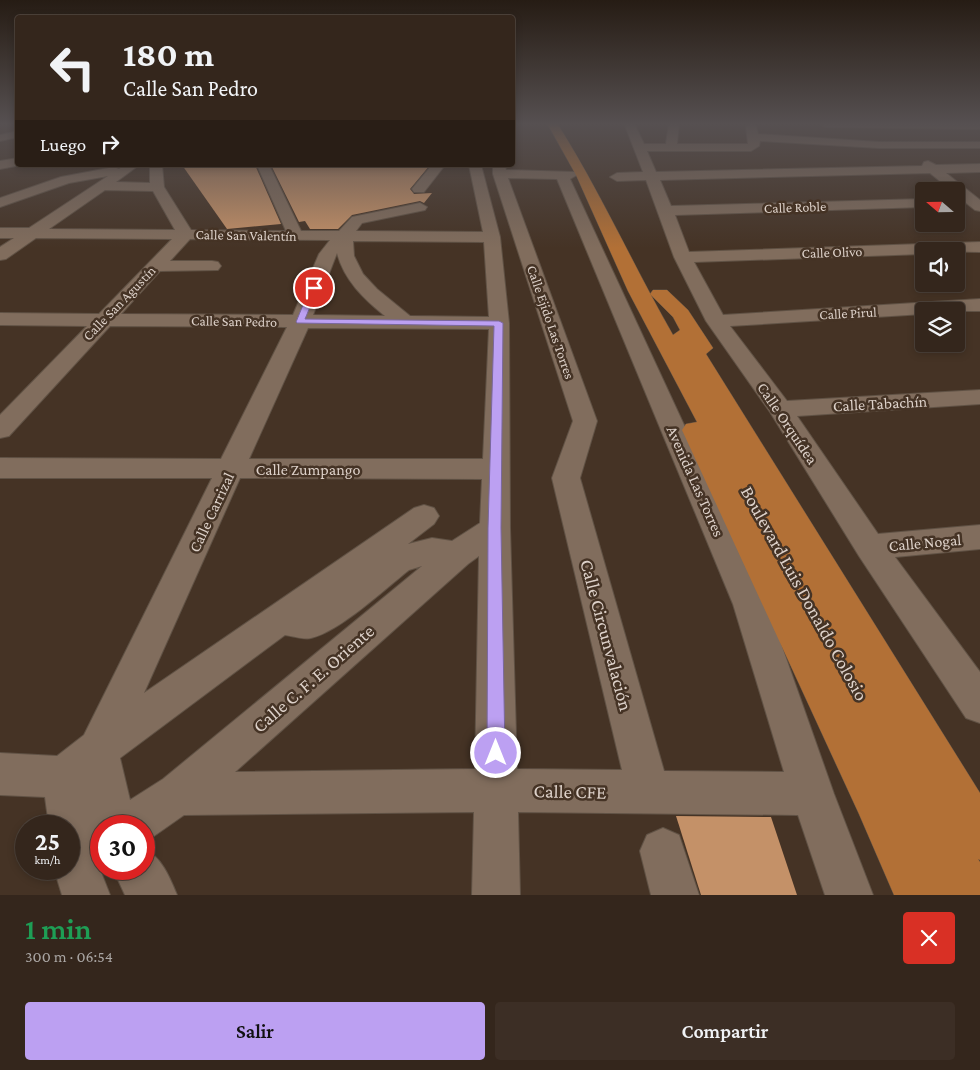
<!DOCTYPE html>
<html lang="es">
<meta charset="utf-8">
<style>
:root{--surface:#34261c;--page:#3c2e25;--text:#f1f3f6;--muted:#a9a5a3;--line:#4e433b;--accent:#bca0f2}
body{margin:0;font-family:"Crimson Pro",serif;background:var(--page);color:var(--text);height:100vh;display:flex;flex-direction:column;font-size:19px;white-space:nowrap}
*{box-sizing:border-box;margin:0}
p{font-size:16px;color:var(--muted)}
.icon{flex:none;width:28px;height:28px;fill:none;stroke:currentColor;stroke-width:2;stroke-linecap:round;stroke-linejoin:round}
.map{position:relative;height:895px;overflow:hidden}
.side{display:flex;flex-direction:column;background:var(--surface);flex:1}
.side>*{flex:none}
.top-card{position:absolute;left:15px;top:15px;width:500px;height:152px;border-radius:5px;box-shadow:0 2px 8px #0003,0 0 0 1px var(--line);background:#34261c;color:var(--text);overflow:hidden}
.needle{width:32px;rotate:290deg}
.fabs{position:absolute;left:915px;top:182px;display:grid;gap:10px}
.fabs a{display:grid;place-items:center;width:50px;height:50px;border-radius:5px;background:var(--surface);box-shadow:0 2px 8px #0003,0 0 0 1px var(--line);font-size:25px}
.speed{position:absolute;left:15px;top:815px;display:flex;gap:10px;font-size:25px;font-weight:700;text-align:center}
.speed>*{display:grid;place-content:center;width:65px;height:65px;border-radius:50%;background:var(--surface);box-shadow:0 2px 8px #0003,0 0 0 1px var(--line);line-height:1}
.speed small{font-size:12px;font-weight:400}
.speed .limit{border:8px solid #d22;background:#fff;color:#111}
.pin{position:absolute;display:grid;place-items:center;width:42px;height:42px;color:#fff;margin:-21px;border:2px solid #fff;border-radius:50%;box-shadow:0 1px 5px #0007}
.me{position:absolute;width:55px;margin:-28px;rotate:0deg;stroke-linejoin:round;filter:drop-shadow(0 0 4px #0008)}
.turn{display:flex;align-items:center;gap:18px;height:105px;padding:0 25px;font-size:22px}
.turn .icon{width:65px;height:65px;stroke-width:2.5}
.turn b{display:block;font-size:35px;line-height:42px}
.then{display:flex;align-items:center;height:48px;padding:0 25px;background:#0003;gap:10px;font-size:19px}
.round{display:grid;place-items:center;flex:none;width:52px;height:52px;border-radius:5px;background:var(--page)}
.overview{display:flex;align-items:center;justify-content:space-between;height:85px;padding:0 25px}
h1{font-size:30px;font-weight:600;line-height:38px;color:#1e9e55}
.cta{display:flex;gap:10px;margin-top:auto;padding:10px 25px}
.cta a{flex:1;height:58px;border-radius:5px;background:var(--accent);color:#111;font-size:20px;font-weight:600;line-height:58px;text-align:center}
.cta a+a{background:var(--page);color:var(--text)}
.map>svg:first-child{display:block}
.building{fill:#c49168}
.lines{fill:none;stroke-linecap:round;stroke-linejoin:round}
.minor-casing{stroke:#605245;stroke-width:2}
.highway-casing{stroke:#605245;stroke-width:1}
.minor{fill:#816d5d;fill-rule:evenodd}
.highway{fill:#b27036;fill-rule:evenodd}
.route{fill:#bca0f2;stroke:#7a689d}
.labels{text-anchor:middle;stroke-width:5;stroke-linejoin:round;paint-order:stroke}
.far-street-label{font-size:14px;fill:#ddd1c9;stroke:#453325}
.street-label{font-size:16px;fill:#ddd1c9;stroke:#453325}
.near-street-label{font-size:19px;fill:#ddd1c9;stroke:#453325}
</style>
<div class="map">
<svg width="980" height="895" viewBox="0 0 980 895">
<rect width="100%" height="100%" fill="#453325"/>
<g class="building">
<polygon points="182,165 255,165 281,224 227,229"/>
<polygon points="271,165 430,165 410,189 414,194 432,193 424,203 420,201 352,215 338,229 310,229 305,221 299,222"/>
<polygon points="676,816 771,817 797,895 701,895"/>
</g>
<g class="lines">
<g class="minor-casing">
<g id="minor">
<polygon points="624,123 634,123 644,144 666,144 669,123 679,123 677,144 748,144 746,126 751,123 756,126 758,134 879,142 980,142 980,148 879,148 760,141 759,146 751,151 647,151 656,172 922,166 924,162 928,161 936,165 980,164 980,172 946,173 980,200 980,211 975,210 956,195 956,191 952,191 930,173 660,180 671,206 924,199 924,207 675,215 689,252 980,242 980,252 924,251 924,254 694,262 723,315 980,299 980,311 924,311 924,314 730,326 787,401 980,390 980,404 797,416 878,534 980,525 980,549 895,557 980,672 980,723 966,718 859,556 770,412 706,321 674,257 646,180 617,181 610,177 617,173 643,172"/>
<polygon points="823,123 980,123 980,129 827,127 823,126"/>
<polygon points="18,131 18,137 0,141 0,135"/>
<polygon points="18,158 18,165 21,165 0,169 0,161"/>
<path d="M125,165H139L116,182L150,183V165H162L164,187L191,230L286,231L257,165H269L301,231H339L352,217L420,203L427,207L425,210L362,223L356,231L483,232L469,165H481L500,237L509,323L510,528L517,769L622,770L552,478L573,421L493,174V165H505L506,170L575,172L577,175L570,179L767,604L834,794L873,895H825L798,815L518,812L520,895H472L474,812L184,815L144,843V826H101V843L95,837L101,872L110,895H62L54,869H69V826H49L45,797L0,795V753L57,756L84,735L212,478H0V458L221,459L287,327L110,326L9,436L0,438V415L87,326L0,325V313L99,314L172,239L36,238L6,259L0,260V247L14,238H0V228H29L108,176L69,183L0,207V198L61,177L114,167L119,169ZM508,178L557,179L733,604L784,772L664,771L580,478L597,421ZM105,190L153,191L175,230L49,229ZM190,239L330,240L319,254L293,315L121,314L160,271L218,270L221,266L218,262L212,261H170ZM353,241L484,242L489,317L410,316L377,289L363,274L354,256ZM337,253C344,280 364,299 385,316L313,315ZM308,328L489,329L483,459H249ZM240,478L482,479L480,523L452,541L432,538L408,544L434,524L439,516L434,508L424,505L414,508L144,693ZM479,556L475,769L235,772L468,564ZM422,566L163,779L130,800L120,758L285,635C293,636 304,640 311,638C339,632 385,589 409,570Z"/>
<polygon points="432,165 445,165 424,192 414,192 412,189"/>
<polygon points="663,828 679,835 699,895 651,895 640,851 647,835"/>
<path d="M144,849C161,856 170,878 177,895H125L113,869H144Z"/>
</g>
</g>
<g class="highway-casing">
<path id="highway" d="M547,123H557C600,191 633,265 673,335L680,330L673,317L650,294L653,290H667L688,310L713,348L706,354L980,793V860L978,859L980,862V895H894L859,814L682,430L686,424L697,422L628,291L576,175Z"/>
</g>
<use href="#minor" class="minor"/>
<use href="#highway" class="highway"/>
</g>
<linearGradient id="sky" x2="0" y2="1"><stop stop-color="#261c14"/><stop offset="0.5" stop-color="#565051"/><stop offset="1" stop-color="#565051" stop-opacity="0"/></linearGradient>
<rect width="980" height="248" fill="url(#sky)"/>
<polygon class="route" points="314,285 318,288 305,319 499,321 503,323 501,528 505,753 502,759 496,762 490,759 487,753 488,528 494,326 297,323 296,322 310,288"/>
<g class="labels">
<g class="far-street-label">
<text transform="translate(795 207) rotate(-2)" y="5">Calle Roble</text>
<text transform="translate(246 235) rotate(1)" y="5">Calle San Valentín</text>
<text transform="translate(832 252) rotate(-2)" y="5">Calle Olivo</text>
<text transform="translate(119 303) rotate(-46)" y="5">Calle San Agustín</text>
<text transform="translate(848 313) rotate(-3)" y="5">Calle Pirul</text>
<text transform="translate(234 321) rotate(1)" y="5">Calle San Pedro</text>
<text transform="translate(551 322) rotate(71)" y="5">Calle Ejido Las Torres</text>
</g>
<g class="street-label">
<text transform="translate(880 403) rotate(-3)" y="6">Calle Tabachín</text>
<text transform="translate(788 423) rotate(56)" y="6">Calle Orquídea</text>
<text x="308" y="475">Calle Zumpango</text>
<text transform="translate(696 481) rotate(66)" y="6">Avenida Las Torres</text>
<text transform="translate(211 512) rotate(-65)" y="6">Calle Carrizal</text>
<text transform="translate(925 542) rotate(-5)" y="6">Calle Nogal</text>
</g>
<g class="near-street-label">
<text transform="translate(805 593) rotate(61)" y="7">Boulevard Luis Donaldo Colosio</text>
<text transform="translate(607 635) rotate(75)" y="7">Calle Circunvalación</text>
<text transform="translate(313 678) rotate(-41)" y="7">Calle C. F. E. Oriente</text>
<text transform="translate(570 791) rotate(1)" y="7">Calle CFE</text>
</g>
</g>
</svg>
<div class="fabs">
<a><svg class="needle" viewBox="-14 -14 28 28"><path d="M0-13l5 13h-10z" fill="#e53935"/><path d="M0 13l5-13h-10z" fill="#a9a5a3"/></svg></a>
<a><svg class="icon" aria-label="sound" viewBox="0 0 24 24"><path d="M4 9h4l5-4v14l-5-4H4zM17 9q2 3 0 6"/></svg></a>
<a><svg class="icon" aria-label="layers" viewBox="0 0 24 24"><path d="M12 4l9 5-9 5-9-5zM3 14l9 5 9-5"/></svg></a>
</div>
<div class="speed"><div>25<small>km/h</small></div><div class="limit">30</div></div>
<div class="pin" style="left:314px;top:288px;background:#d93025"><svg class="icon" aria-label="arrive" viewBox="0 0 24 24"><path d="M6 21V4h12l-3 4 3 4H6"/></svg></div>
<svg class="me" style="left:496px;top:753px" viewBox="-20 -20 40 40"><circle r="17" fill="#bca0f2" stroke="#fff" stroke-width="3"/><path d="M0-11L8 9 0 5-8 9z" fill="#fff"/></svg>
<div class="top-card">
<div class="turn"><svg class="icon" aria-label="left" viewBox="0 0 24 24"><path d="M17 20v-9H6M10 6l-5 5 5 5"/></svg><div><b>180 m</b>Calle San Pedro</div></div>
<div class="then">Luego<svg class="icon" aria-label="right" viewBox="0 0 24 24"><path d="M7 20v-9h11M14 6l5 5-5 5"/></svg></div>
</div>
</div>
<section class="side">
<div class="overview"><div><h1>1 min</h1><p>300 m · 06:54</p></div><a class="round" style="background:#d93025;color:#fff"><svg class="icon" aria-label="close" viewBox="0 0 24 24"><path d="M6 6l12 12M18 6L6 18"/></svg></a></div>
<div class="cta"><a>Salir</a><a>Compartir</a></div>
</section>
